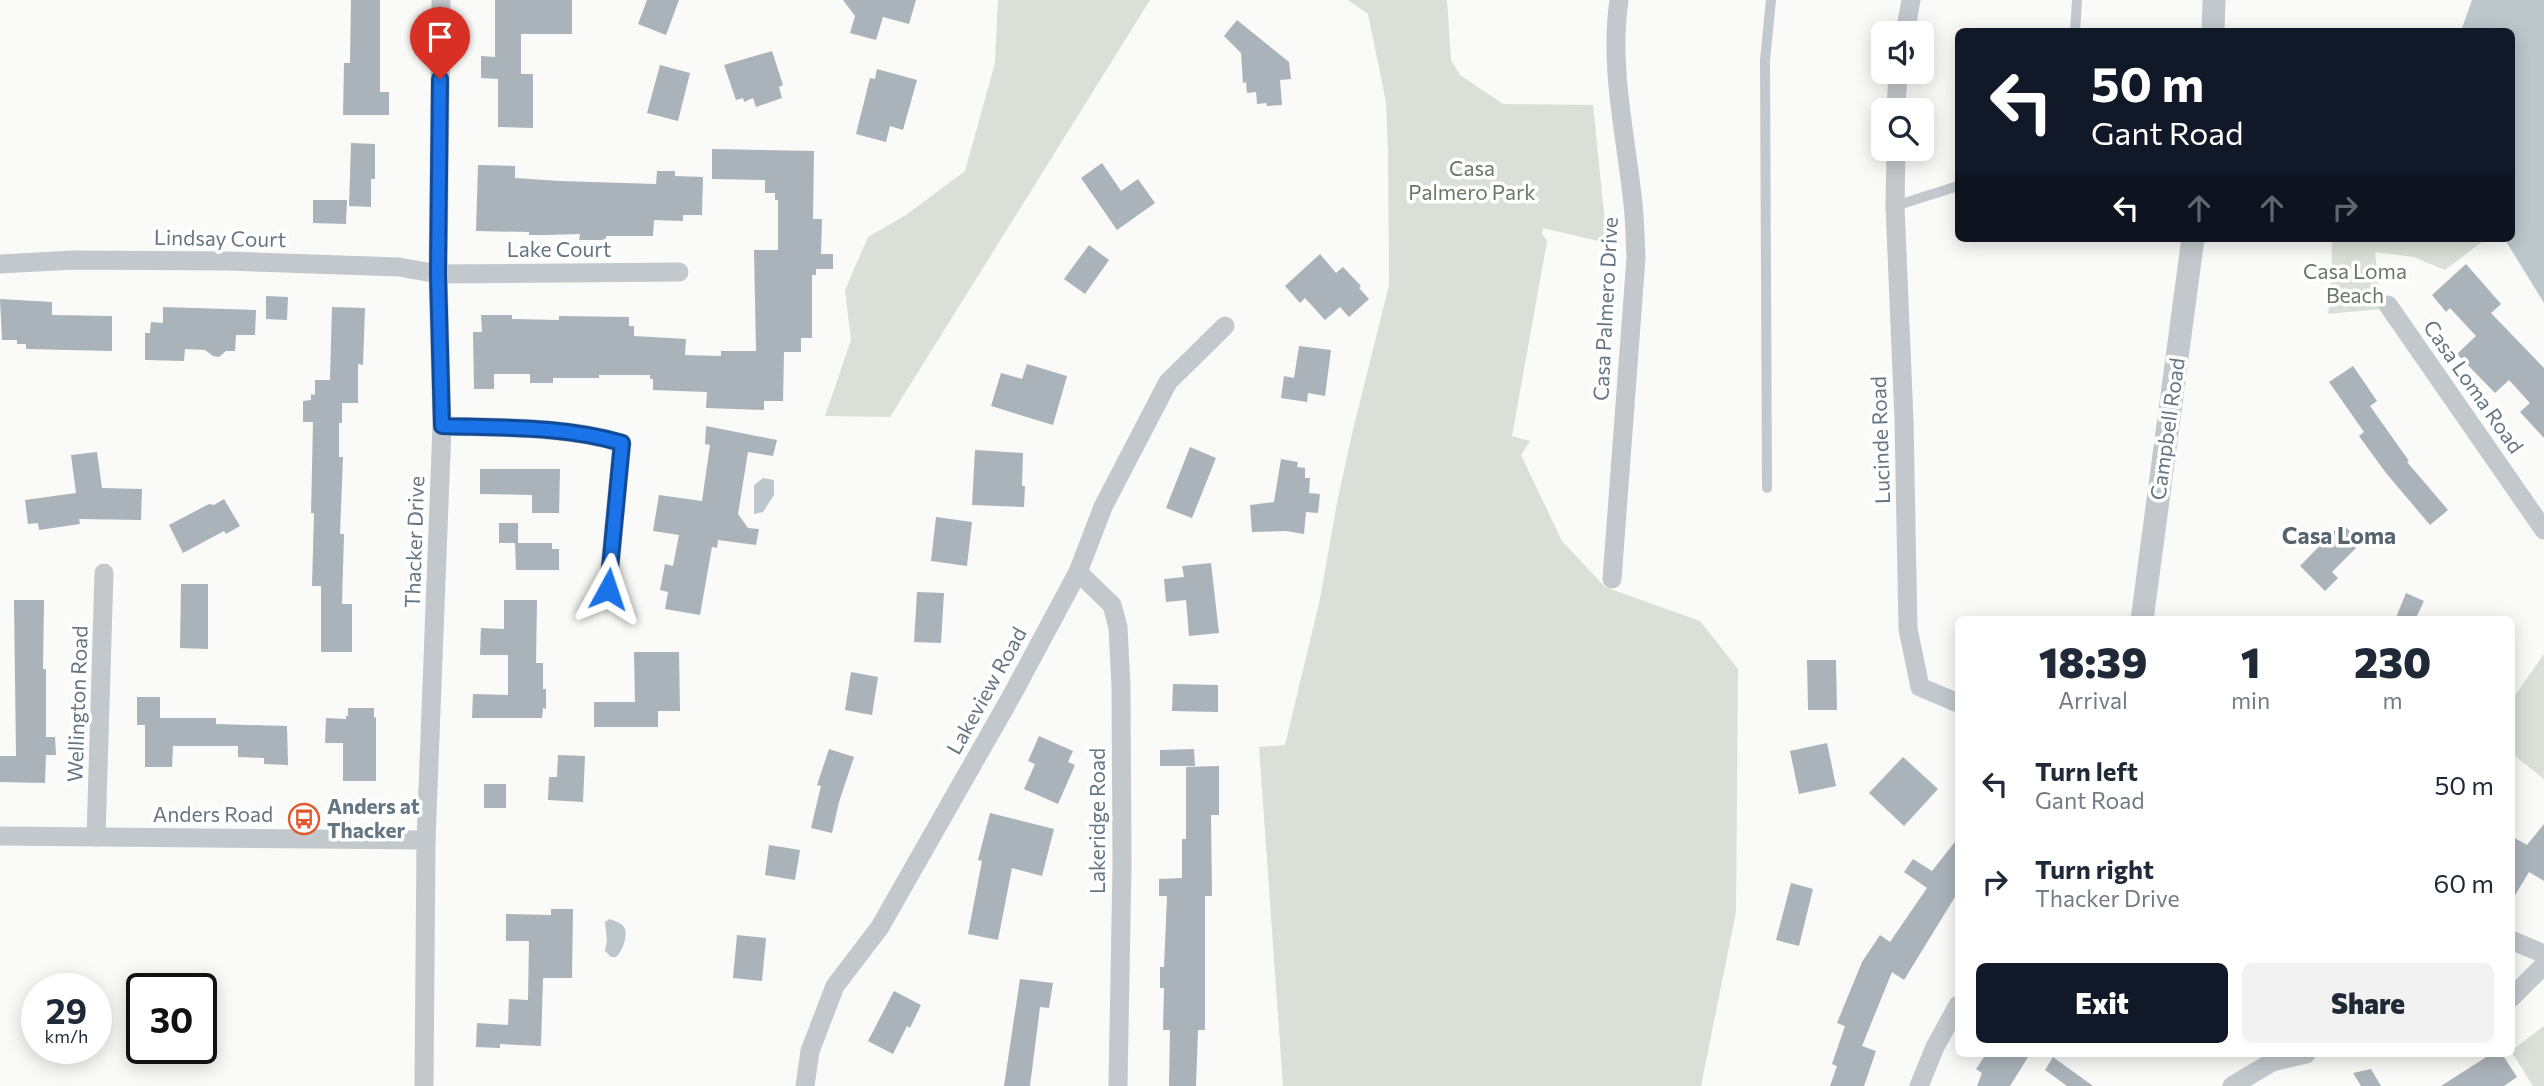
<!DOCTYPE html>
<style>
:root{--surface:#fff;--page:#f2f2f3;--text:#1f2937;--muted:#747a83;--accent:#111827}
body{margin:0;font-family:Commissioner,sans-serif;background:var(--page);color:var(--text);height:100vh;display:flex;flex-direction:column;font-size:26px;white-space:nowrap}
*{box-sizing:border-box;margin:0}
p{font-size:23px;color:var(--muted)}
.icon{flex:none;width:38px;height:38px;fill:none;stroke:currentColor;stroke-width:2;stroke-linecap:round;stroke-linejoin:round}
.map{position:relative;flex:1;overflow:hidden}
.side{position:absolute;left:1955px;top:616px;width:560px;height:441px;display:flex;flex-direction:column;background:var(--surface);border-radius:10px;box-shadow:0 4px 18px #0003}
.side>*{flex:none}
.guide{position:absolute;left:1955px;top:28px;width:560px;height:214px;border-radius:10px;box-shadow:0 4px 18px #0003;background:#111827;color:#fff;overflow:hidden}
.fabs{position:absolute;left:1871px;top:21px;display:grid;gap:14px}
.fabs a{display:grid;place-items:center;width:63px;height:63px;border-radius:10px;background:var(--surface);box-shadow:0 4px 18px #0003;font-size:35px}
.speed{position:absolute;left:21px;top:973px;display:flex;gap:14px;font-size:35px;font-weight:700;text-align:center}
.speed>*{display:grid;place-content:center;width:91px;height:91px;border-radius:50%;background:var(--surface);box-shadow:0 4px 18px #0003;line-height:1}
.speed small{font-size:18px;font-weight:400}
.speed .limit{border:4px solid #111;border-radius:10px;background:#fff;color:#111}
.pin{position:absolute;display:grid;place-items:center;width:60px;height:60px;color:#fff;margin:-72px -30px;border-radius:50% 50% 50% 0;rotate:-45deg;box-shadow:0 0 7px #0007}
.pin .icon{rotate:45deg}
.me{position:absolute;width:77px;margin:-38px;rotate:5deg;stroke-linejoin:round;filter:drop-shadow(0 0 5px #0008)}
.turn{display:flex;align-items:center;gap:24px;height:147px;padding:0 21px;font-size:32px}
.turn .icon{width:91px;height:91px;stroke-width:2.5}
.turn b{display:block;font-size:49px;line-height:60px}
.lanes{display:flex;align-items:center;height:66px;padding:0 21px;background:#0003;justify-content:center;gap:35px;direction:ltr}
.lanes .off{opacity:.35}
.eta{display:flex;justify-content:space-evenly;align-items:center;height:119px;text-align:center}
.eta b{font-size:42px;font-weight:800;line-height:49px}
.action{display:flex;gap:14px;margin-top:auto;padding:14px 21px}
.action a{flex:1;height:80px;border-radius:10px;background:var(--accent);color:#fff;font-size:28px;font-weight:800;line-height:80px;text-align:center}
.action a+a{background:var(--page);color:var(--text)}
ul{padding:0;list-style:none}
li{display:flex;align-items:center;gap:21px;height:98px;padding:0 21px}
li div{flex:1}
li b{display:block;font-size:26px}
li em{font-style:normal}
.map>svg:first-child{display:block}
.green{fill:#dadfd7}
.water{fill:#bbc7cb}
.building{fill:#aab3b9}
.lines{fill:none;stroke-linecap:round;stroke-linejoin:round}
.service{stroke:#c3c8cc;stroke-width:10}
.minor{stroke:#c3c8cc;stroke-width:19}
.tertiary{stroke:#c3c8cc;stroke-width:23}
.route-casing{stroke:#114b97;stroke-width:18}
.route{stroke:#1a73e8;stroke-width:12}
.labels{text-anchor:middle;stroke-width:7;stroke-linejoin:round;paint-order:stroke}
.park-label{font-size:21px;fill:#687a64;stroke:#fff}
.street-label{font-size:21px;fill:#657683;stroke:#fff}
.poi-label{font-size:21px;font-weight:bold;fill:#657683;stroke:#fff;text-anchor:start}
.neighbourhood-label{font-size:23px;font-weight:bold;fill:#57646e;stroke:#fff}
</style>
<div class="map">
<svg width="2544" height="1086" viewBox="0 0 2544 1086">
<rect width="100%" height="100%" fill="#fafaf8"/>
<g class="green">
<polygon points="998,0 1150,0 890,417 825,416 851,340 845,290 868,237 906,215 965,171 995,63"/>
<polygon points="1348,0 1447,0 1451,60 1460,75 1503,104 1593,105 1607,243 1543,228 1542,234 1547,241 1512,436 1530,441 1521,455 1562,541 1605,587 1700,621 1738,669 1736,912 1701,1086 1283,1086 1259,747 1285,745 1320,599 1337,503 1351,438 1389,285 1388,150 1386,102 1368,14"/>
<polygon points="2332,238 2487,238 2445,270 2414,257 2375,252 2381,309 2328,314 2331,297"/>
<polygon points="2544,654 2544,779 2511,753 2511,701"/>
<polygon points="2544,1026 2544,1086 2533,1086 2511,1051"/>
</g>
<g class="water">
<polygon points="2472,0 2544,0 2544,303 2504,238 2511,238 2511,32 2461,31"/>
<polygon points="763,478 774,480 774,495 763,512 754,514 754,485"/>
<path d="M610,919C614,921 618,922 621,924C631,930 623,951 616,957H611L605,951L607,941L605,922Z"/>
</g>
<g class="building">
<polygon points="351,0 380,0 380,92 389,92 389,115 343,115 344,63 350,63"/>
<polygon points="495,0 572,0 572,34 521,34 521,74 533,74 533,128 498,127 498,79 481,78 481,56 495,57"/>
<polygon points="647,0 679,0 666,35 638,24"/>
<polygon points="843,0 916,0 909,24 883,17 876,40 850,33 855,16"/>
<polygon points="1237,20 1289,62 1291,79 1280,80 1282,105 1267,106 1266,103 1257,104 1256,92 1247,93 1246,82 1243,83 1241,53 1224,36"/>
<polygon points="772,51 783,85 779,87 782,98 756,107 753,98 744,102 743,98 736,100 724,65"/>
<polygon points="660,65 690,73 678,121 647,113"/>
<polygon points="877,69 917,80 903,130 890,126 886,142 856,134 870,78 875,79"/>
<polygon points="351,143 375,144 375,179 371,179 371,207 349,206"/>
<polygon points="712,149 814,151 813,219 822,219 821,254 833,254 833,269 816,269 816,275 812,275 812,338 801,338 801,352 784,352 783,401 764,401 764,410 706,408 707,392 653,390 653,379 650,379 650,375 599,375 599,378 553,378 553,383 530,383 530,374 494,374 494,389 474,389 473,332 482,332 481,315 512,315 512,319 559,320 559,316 629,317 629,326 634,326 634,336 686,339 685,355 721,356 721,351 756,351 754,250 778,250 778,200 775,200 775,193 765,193 765,180 712,179"/>
<polygon points="1102,163 1121,191 1138,179 1155,203 1117,230 1081,178"/>
<polygon points="478,165 515,166 515,178 560,181 656,184 657,171 675,171 675,176 703,177 702,215 683,215 683,221 654,220 653,236 606,236 606,240 579,240 580,234 547,235 529,235 529,232 476,231"/>
<polygon points="313,200 347,200 346,224 313,223"/>
<polygon points="1089,245 1109,260 1085,294 1064,279"/>
<polygon points="1320,254 1336,273 1343,267 1361,286 1359,288 1369,299 1349,317 1340,307 1325,320 1305,298 1300,303 1285,286"/>
<polygon points="2466,264 2501,304 2491,313 2544,368 2544,438 2520,412 2530,403 2509,380 2495,393 2457,354 2476,336 2450,308 2446,312 2432,295"/>
<polygon points="266,296 288,297 287,320 266,319"/>
<polygon points="0,299 52,302 52,315 112,316 112,351 26,349 26,344 17,344 17,340 2,340"/>
<polygon points="163,307 256,310 255,335 236,335 235,351 226,351 219,357 213,356 205,350 185,349 184,361 145,360 145,333 150,333 151,322 163,323"/>
<polygon points="332,307 365,308 363,365 358,364 358,403 342,403 342,423 339,423 339,457 343,457 340,534 344,534 342,604 352,604 352,652 321,652 321,586 312,586 314,513 311,513 313,422 303,422 303,401 311,400 311,394 315,395 315,380 330,380"/>
<polygon points="1299,346 1331,350 1325,396 1308,393 1307,402 1281,398 1284,376 1294,378"/>
<polygon points="1027,364 1067,376 1053,425 991,406 1001,373 1022,379"/>
<polygon points="2353,366 2377,401 2370,406 2409,461 2407,462 2448,510 2430,525 2386,473 2359,436 2364,432 2329,382"/>
<polygon points="706,426 777,440 773,456 748,452 738,514 748,528 759,529 756,545 718,540 717,548 712,547 700,615 665,609 668,592 660,590 665,564 673,566 679,535 653,531 659,495 702,501 710,445 705,444"/>
<polygon points="1190,447 1216,458 1192,518 1166,508"/>
<polygon points="975,450 1023,453 1022,486 1025,486 1024,507 972,505"/>
<polygon points="97,452 102,488 142,489 141,520 79,519 80,524 39,530 38,523 28,524 25,500 76,493 71,455"/>
<polygon points="1281,459 1298,462 1297,467 1305,468 1305,478 1310,478 1309,493 1320,494 1318,513 1306,512 1304,534 1286,531 1252,532 1250,505 1274,502"/>
<polygon points="480,469 560,469 559,513 532,513 532,495 480,494"/>
<polygon points="224,499 240,526 226,534 224,531 183,553 169,525 209,504 214,505"/>
<polygon points="936,517 972,522 967,566 931,561"/>
<rect x="499" y="523" width="19" height="20"/>
<polygon points="2342,523 2361,543 2332,572 2338,578 2325,591 2300,566"/>
<polygon points="515,543 552,543 552,549 559,549 559,570 516,570"/>
<polygon points="1211,563 1219,633 1189,636 1186,600 1166,602 1164,579 1184,577 1182,566"/>
<polygon points="181,584 208,584 208,649 180,648"/>
<polygon points="917,592 944,593 941,643 914,642"/>
<polygon points="2406,593 2424,601 2415,620 2395,620"/>
<polygon points="14,600 44,600 43,669 46,669 46,737 55,737 56,755 46,755 45,783 0,782 0,756 16,756"/>
<polygon points="504,600 537,600 536,663 543,663 543,689 546,689 546,709 543,708 542,718 472,718 473,694 508,695 508,655 480,655 481,628 504,629"/>
<polygon points="634,652 679,652 680,711 658,711 658,727 594,727 594,702 635,702"/>
<polygon points="1807,660 1836,660 1837,710 1808,710"/>
<polygon points="851,672 878,677 872,715 845,710"/>
<polygon points="1173,684 1218,685 1218,712 1172,711"/>
<polygon points="137,697 160,697 160,718 216,718 216,724 287,726 288,765 264,764 264,758 238,757 238,746 173,746 172,767 145,767 145,725 137,725"/>
<polygon points="348,708 374,708 374,718 376,717 376,781 343,781 343,743 325,743 326,718 346,719 346,716 348,716"/>
<polygon points="1039,736 1073,751 1068,762 1075,765 1058,804 1024,789 1035,764 1028,761"/>
<polygon points="1827,743 1836,786 1799,794 1790,751"/>
<polygon points="829,749 854,757 839,802 832,833 811,828 821,786 817,785"/>
<polygon points="1194,749 1195,766 1160,766 1160,750"/>
<polygon points="558,755 585,756 583,802 548,800 549,777 557,777"/>
<polygon points="1903,757 1938,789 1904,826 1869,793"/>
<polygon points="1219,766 1219,815 1211,815 1212,896 1205,896 1205,1030 1198,1030 1196,1086 1169,1086 1170,1030 1163,1030 1164,988 1160,988 1160,967 1164,967 1167,896 1159,896 1159,879 1182,878 1182,839 1186,839 1186,767"/>
<rect x="484" y="784" width="22" height="24"/>
<polygon points="990,813 1054,829 1042,876 1012,868 998,940 968,934 982,861 978,860"/>
<polygon points="2544,824 2544,881 2529,872 2511,902 2511,836 2527,845"/>
<polygon points="1958,838 1958,892 1904,980 1892,972 1862,1046 1876,1051 1864,1086 1830,1086 1837,1066 1832,1064 1845,1026 1837,1023 1862,962 1880,935 1890,942 1927,888 1904,872 1913,859 1932,871"/>
<polygon points="769,845 800,850 795,880 765,875"/>
<polygon points="1791,883 1813,889 1799,946 1776,940"/>
<polygon points="551,909 573,909 572,978 543,978 541,1046 500,1044 500,1048 476,1047 477,1023 508,1025 509,999 528,1000 529,941 506,941 506,914 551,915"/>
<polygon points="737,935 766,938 762,981 733,978"/>
<polygon points="1020,979 1053,983 1049,1008 1040,1007 1030,1086 1004,1086"/>
<polygon points="894,991 921,1005 910,1028 907,1026 893,1054 868,1041"/>
<polygon points="1986,1054 2030,1054 2010,1086 1977,1086 1982,1073 1976,1069"/>
<polygon points="2491,1054 2502,1054 2517,1077 2504,1086 2441,1086"/>
<polygon points="2053,1057 2093,1086 2067,1086 2045,1070"/>
<polygon points="2371,1069 2381,1086 2361,1086 2353,1073"/>
</g>
<g class="lines">
<g class="service">
<polyline points="2075,32 2077,0"/>
<polyline points="1895,206 1958,186"/>
<polyline points="1767,488 1765,60 1771,0"/>
</g>
<g class="minor">
<polyline points="1905,33 1911,0"/>
<polyline points="1896,110 1898,72"/>
<polyline points="1896,149 1895,206 1904,420 1908,629 1920,687 1958,703"/>
<polyline points="0,264 74,260 227,261 399,267 438,274 679,272"/>
<polyline points="2388,305 2544,530"/>
<path d="M442,426C502,428 564,426 622,443L608,588"/>
<polyline points="1078,572 1112,605 1118,627 1121,687 1122,864 1118,1086"/>
<path d="M1612,579L1636,258C1635,240 1635,221 1633,204C1626,136 1609,68 1619,0"/>
<polyline points="0,836 426,840"/>
<polyline points="96,837 104,573"/>
<polyline points="2511,940 2544,954"/>
<polyline points="2511,998 2544,965"/>
<polyline points="424,1086 426,840 442,426 438,274 441,0"/>
<polyline points="805,1086 810,1051 835,986 880,927 1012,695 1078,572 1103,507 1168,382 1225,326"/>
<polyline points="1919,1086 1935,1047 1958,1005"/>
<polyline points="2232,1086 2272,1062 2306,1054"/>
</g>
<g class="tertiary">
<polyline points="2213,32 2214,0"/>
<polyline points="2142,620 2193,238"/>
</g>
</g>
<g class="lines">
<g class="route-casing">
<path id="route" d="M440,79L438,274L442,426C502,428 564,426 622,443L608,589"/>
</g>
<use href="#route" class="route"/>
</g>
<defs>
<g id="bus-ring" transform="scale(1.575)"><circle r="9.5" fill="#fff" stroke="#e4572e" stroke-width="1.5"/><path d="M-5-6H5V4H4V6H2V4H-2V6H-4V4H-5ZM-3.5-4V0h7V-4ZM-3.5 1.2v1.5H-2V1.2ZM2 1.2v1.5H3.5V1.2Z" fill="#e4572e"/></g>
</defs>
<g fill-rule="evenodd">
<use href="#bus-ring" x="304" y="819"/>
</g>
<g class="labels">
<g class="park-label">
<text x="1472" y="176">Casa<tspan x="1472" dy="24">Palmero Park</tspan></text>
<text x="2355" y="279">Casa Loma<tspan x="2355" dy="24">Beach</tspan></text>
</g>
<g class="street-label">
<text transform="translate(220 239) rotate(1)" y="7">Lindsay Court</text>
<text x="559" y="257">Lake Court</text>
<text transform="translate(1606 309) rotate(-87)" y="7">Casa Palmero Drive</text>
<text transform="translate(2473 387) rotate(55)" y="7">Casa Loma Road</text>
<text transform="translate(2168 429) rotate(-82)" y="7">Campbell Road</text>
<text transform="translate(1881 440) rotate(-92)" y="7">Lucinde Road</text>
<text transform="translate(415 542) rotate(-88)" y="7">Thacker Drive</text>
<text transform="translate(987 691) rotate(-61)" y="7">Lakeview Road</text>
<text transform="translate(78 704) rotate(-88)" y="7">Wellington Road</text>
<text x="213" y="822">Anders Road</text>
<text transform="translate(1098 821) rotate(-90)" y="7">Lakeridge Road</text>
</g>
<g class="poi-label">
<text x="327" y="814">Anders at<tspan x="327" dy="24">Thacker</tspan></text>
</g>
<g class="neighbourhood-label">
<text x="2339" y="544">Casa Loma</text>
</g>
</g>
</svg>
<div class="fabs">
<a><svg class="icon" aria-label="sound" viewBox="0 0 24 24"><path d="M4 9h4l5-4v14l-5-4H4zM17 9q2 3 0 6"/></svg></a>
<a><svg class="icon" aria-label="search" viewBox="0 0 24 24"><circle cx="10" cy="10" r="6"/><path d="M15 15l6 6"/></svg></a>
</div>
<div class="speed"><div>29<small>km/h</small></div><div class="limit">30</div></div>
<div class="pin" style="left:440px;top:79px;background:#d93025"><svg class="icon" aria-label="arrive" viewBox="0 0 24 24"><path d="M6 21V4h12l-3 4 3 4H6"/></svg></div>
<svg class="me" style="left:608px;top:589px" viewBox="-20 -20 40 40"><path d="M0-17L14 15 0 8-14 15z" fill="#1a73e8" stroke="#fff" stroke-width="4"/></svg>
<div class="guide">
<div class="turn"><svg class="icon" aria-label="left" viewBox="0 0 24 24"><path d="M17 20v-9H6M10 6l-5 5 5 5"/></svg><div><b>50 m</b>Gant Road</div></div>
<div class="lanes"><svg class="icon" aria-label="left" viewBox="0 0 24 24"><path d="M17 20v-9H6M10 6l-5 5 5 5"/></svg><svg class="icon off" aria-label="ahead" viewBox="0 0 24 24"><path d="M12 20V5M6 11l6-6 6 6"/></svg><svg class="icon off" aria-label="ahead" viewBox="0 0 24 24"><path d="M12 20V5M6 11l6-6 6 6"/></svg><svg class="icon off" aria-label="right" viewBox="0 0 24 24"><path d="M7 20v-9h11M14 6l5 5-5 5"/></svg></div>
</div>
<section class="side">
<div class="eta">
<div><b>18:39</b><p>Arrival</p></div>
<div><b>1</b><p>min</p></div>
<div><b>230</b><p>m</p></div>
</div>
<ul>
<li><svg class="icon" aria-label="left" viewBox="0 0 24 24"><path d="M17 20v-9H6M10 6l-5 5 5 5"/></svg><div><b>Turn left</b><p>Gant Road</p></div><em>50 m</em></li>
<li><svg class="icon" aria-label="right" viewBox="0 0 24 24"><path d="M7 20v-9h11M14 6l5 5-5 5"/></svg><div><b>Turn right</b><p>Thacker Drive</p></div><em>60 m</em></li>
</ul>
<div class="action"><a>Exit</a><a>Share</a></div>
</section>
</div>
